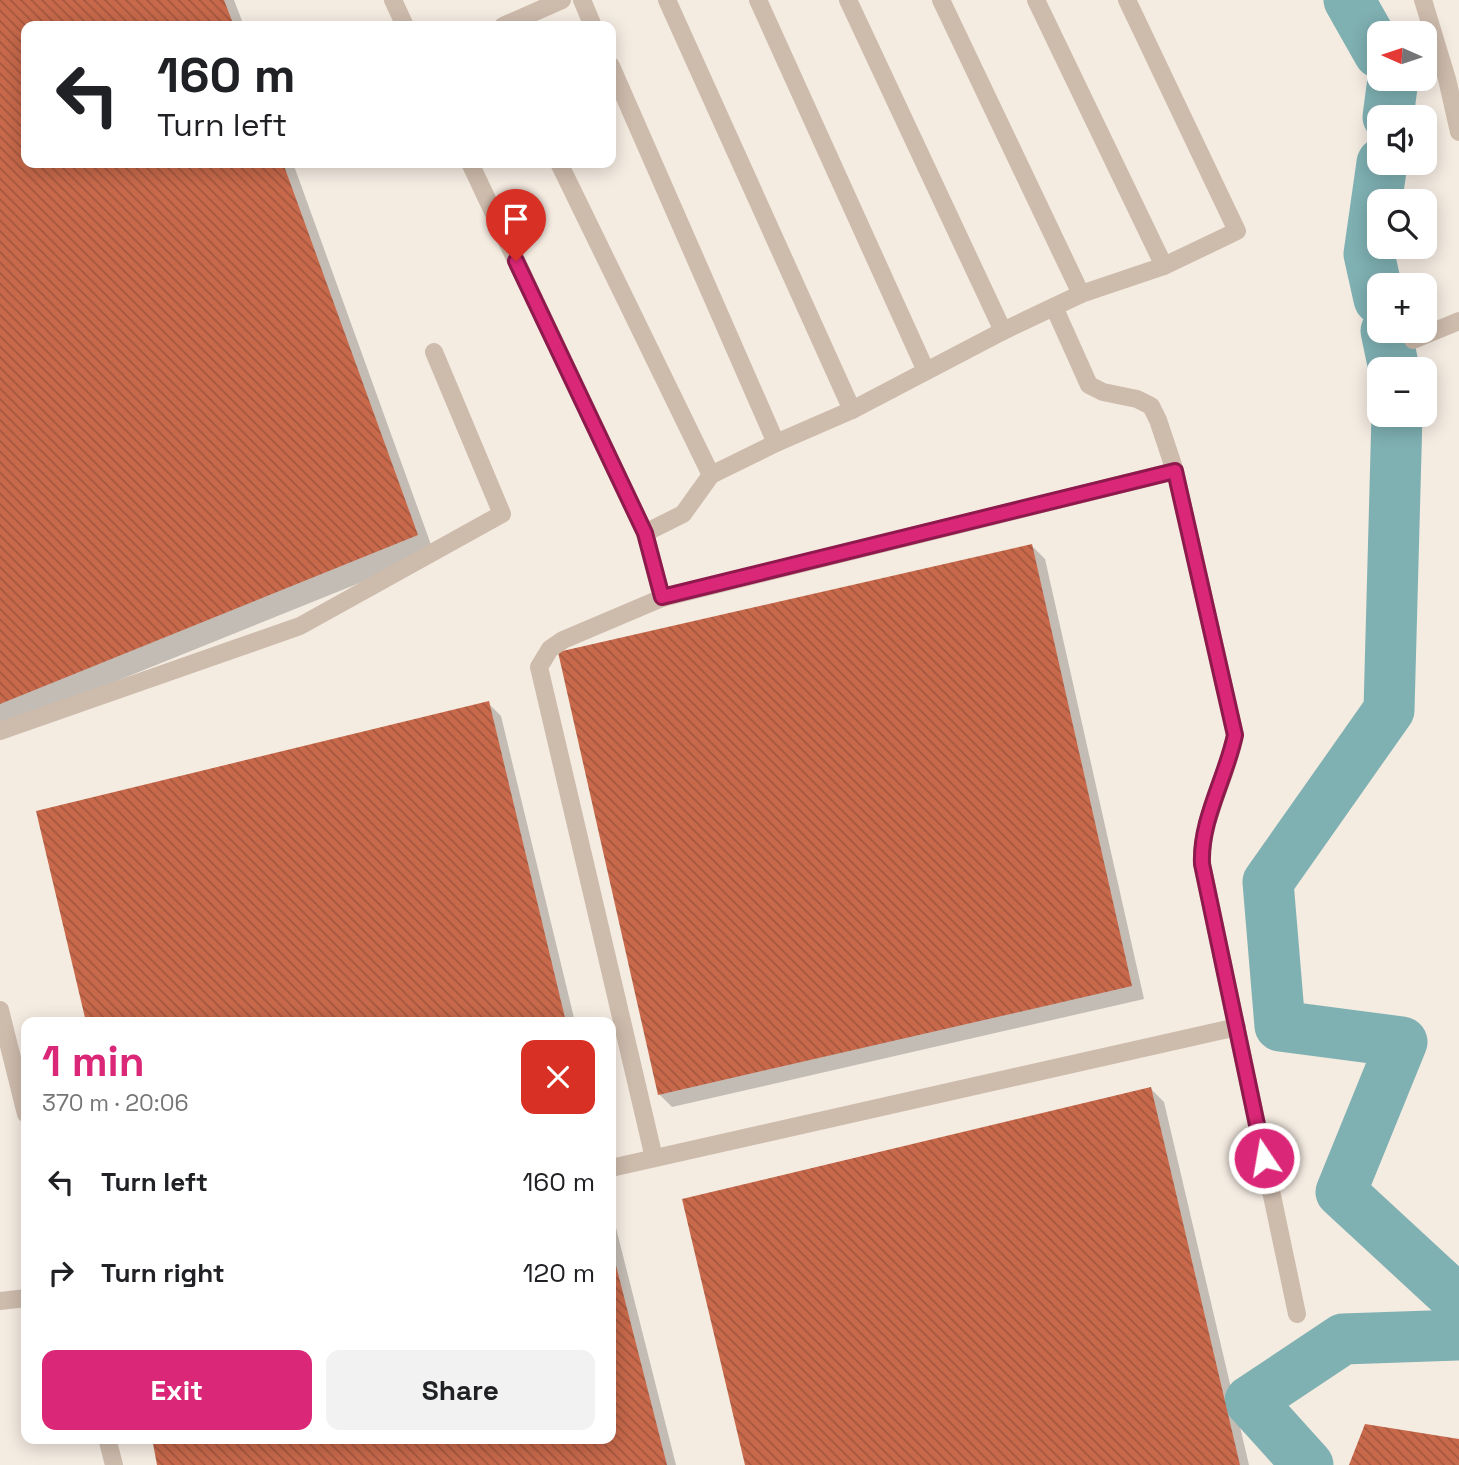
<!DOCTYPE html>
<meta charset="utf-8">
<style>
:root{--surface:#fff;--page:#f2f2f2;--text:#202124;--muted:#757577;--accent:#db2777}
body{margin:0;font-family:"Space Grotesk",sans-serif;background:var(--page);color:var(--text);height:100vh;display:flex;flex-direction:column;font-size:26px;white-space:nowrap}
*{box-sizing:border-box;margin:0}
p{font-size:23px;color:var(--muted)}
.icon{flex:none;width:38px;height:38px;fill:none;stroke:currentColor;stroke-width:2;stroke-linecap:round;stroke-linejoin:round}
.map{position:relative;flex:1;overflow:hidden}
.sheet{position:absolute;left:21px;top:1017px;width:595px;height:427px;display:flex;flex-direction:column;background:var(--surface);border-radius:14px;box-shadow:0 4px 18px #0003}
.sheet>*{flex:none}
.hud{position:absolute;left:21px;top:21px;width:595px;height:147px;border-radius:14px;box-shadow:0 4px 18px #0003;background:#fff;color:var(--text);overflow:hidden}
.needle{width:46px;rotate:273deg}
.tools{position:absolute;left:1367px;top:21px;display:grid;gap:14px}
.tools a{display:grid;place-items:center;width:70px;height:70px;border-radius:14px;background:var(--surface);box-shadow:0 4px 18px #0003;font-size:35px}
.pin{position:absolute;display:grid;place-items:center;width:60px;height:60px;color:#fff;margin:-72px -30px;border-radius:50% 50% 50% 0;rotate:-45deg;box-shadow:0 0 7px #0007}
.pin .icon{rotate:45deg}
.me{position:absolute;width:77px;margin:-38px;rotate:348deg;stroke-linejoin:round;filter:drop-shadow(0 0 5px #0008)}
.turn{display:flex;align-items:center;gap:24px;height:147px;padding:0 21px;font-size:32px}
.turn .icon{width:91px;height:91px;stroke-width:2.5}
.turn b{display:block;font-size:49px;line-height:60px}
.round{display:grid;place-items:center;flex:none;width:74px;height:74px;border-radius:14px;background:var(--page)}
.headline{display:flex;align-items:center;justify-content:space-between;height:119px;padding:0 21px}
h1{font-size:42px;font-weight:800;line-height:52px;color:var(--accent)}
.action{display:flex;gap:14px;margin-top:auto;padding:14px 21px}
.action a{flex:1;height:80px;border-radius:14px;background:var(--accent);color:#fff;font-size:28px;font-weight:800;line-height:80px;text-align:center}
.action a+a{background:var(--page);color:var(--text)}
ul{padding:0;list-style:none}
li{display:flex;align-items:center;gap:21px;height:91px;padding:0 21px}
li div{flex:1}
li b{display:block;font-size:26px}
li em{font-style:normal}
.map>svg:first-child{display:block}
.shadow{fill:#0003}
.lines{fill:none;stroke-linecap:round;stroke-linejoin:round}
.river{stroke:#7fb0b2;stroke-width:51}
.building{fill:url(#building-back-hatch)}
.service{stroke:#cdbbac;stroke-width:18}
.minor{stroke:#cdbbac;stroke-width:18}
.route-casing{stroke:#8e194d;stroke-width:18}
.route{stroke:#db2777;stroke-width:12}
</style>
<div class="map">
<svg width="1459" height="1465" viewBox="0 0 1459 1465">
<defs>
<pattern id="building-back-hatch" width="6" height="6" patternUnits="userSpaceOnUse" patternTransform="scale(1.75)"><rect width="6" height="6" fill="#c8694b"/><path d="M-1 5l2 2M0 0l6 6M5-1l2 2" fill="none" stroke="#a4573f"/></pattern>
</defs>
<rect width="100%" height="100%" fill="#f4ebe1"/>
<g class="shadow">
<polygon points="0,0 234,0 244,26 26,26 26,163 293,163 434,553 0,728"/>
<polygon points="1032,546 1045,559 1144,999 672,1107 659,1094"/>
<polygon points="488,703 501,716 575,1022 88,1022"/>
<polygon points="1151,1089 1164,1102 1249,1465 746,1465"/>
<polygon points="611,1223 616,1228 676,1465 159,1465 611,1438"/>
</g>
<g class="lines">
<g class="river">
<polyline points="1349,0 1379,53"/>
<polyline points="1388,117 1393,79"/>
<polyline points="1379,299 1369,254 1382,163"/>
<polyline points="1386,331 1394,369"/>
<polyline points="1397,415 1389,710 1268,882 1280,1026 1402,1042 1341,1192 1459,1301"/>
<polyline points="1308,1465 1250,1401 1343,1339 1459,1335"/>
</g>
</g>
<g class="building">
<polygon points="0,0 224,0 234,26 26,26 26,163 283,163 418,535 0,704"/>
<polygon points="1032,544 1132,986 658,1095 558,652"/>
<polygon points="489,701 566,1022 86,1022 36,811"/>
<polygon points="1151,1087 1240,1465 745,1465 682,1199"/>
<polygon points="611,1246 667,1465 157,1465 152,1438 611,1438"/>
<polygon points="1365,1424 1459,1439 1459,1465 1349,1465"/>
</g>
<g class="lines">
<g class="service">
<polyline points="393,0 405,26"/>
<polyline points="582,0 593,26"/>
<polyline points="667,0 852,410"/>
<polyline points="758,0 926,371"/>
<polyline points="848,0 1003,331"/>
<polyline points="941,0 1081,294"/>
<polyline points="1036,0 1164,266"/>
<polyline points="503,26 562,0"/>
<polyline points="611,66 776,443"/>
<polyline points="470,163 645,533 662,598 563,640 550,649 539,667 654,1158"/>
<polyline points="559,163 711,475"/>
<path d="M1054,307L1089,385L1103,392L1137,399L1151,406L1158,420L1175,471L1235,735C1227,778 1200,820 1202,864L1297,1314"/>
<polyline points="645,533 683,514 711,475 776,443 852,410 1003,331 1081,294 1164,266 1237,231 1127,0"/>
<polyline points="662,598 1175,471"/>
<polyline points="0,731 300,626 502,514 434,352"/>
<polyline points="0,1010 26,1114"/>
<polyline points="611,1168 1237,1027"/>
<polyline points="0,1301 26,1298"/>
<polyline points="107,1438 114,1465"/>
</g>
<g class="minor">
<polyline points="1423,0 1447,79 1459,132"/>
<polyline points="1413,340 1459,321"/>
</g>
</g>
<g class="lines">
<g class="route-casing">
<path id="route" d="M516,261L645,533L662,597L1175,471L1235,735C1226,778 1200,820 1202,864L1264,1158"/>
</g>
<use href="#route" class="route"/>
</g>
</svg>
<div class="tools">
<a><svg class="needle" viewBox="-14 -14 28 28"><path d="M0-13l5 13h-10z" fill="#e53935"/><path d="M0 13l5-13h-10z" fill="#757577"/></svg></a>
<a><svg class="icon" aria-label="sound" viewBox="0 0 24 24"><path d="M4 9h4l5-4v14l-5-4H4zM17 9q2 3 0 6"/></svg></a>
<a><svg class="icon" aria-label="search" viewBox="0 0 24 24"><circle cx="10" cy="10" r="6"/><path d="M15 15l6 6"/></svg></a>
<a>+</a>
<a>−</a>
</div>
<div class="pin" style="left:516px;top:261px;background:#d93025"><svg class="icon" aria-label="arrive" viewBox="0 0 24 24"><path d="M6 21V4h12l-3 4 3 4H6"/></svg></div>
<svg class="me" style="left:1264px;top:1158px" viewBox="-20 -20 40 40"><circle r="17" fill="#db2777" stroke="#fff" stroke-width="3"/><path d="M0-11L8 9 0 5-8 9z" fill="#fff"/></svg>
<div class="hud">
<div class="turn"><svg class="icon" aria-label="left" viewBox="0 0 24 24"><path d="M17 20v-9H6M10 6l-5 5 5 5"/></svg><div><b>160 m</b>Turn left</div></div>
</div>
<section class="sheet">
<div class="headline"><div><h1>1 min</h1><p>370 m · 20:06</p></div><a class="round" style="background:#d93025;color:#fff"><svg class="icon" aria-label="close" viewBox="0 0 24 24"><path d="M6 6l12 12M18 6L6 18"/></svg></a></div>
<ul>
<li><svg class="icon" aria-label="left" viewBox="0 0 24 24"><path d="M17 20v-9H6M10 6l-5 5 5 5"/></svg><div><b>Turn left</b></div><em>160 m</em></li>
<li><svg class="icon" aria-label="right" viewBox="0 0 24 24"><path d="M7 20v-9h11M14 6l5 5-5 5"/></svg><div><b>Turn right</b></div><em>120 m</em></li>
</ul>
<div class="action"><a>Exit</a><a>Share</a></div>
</section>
</div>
